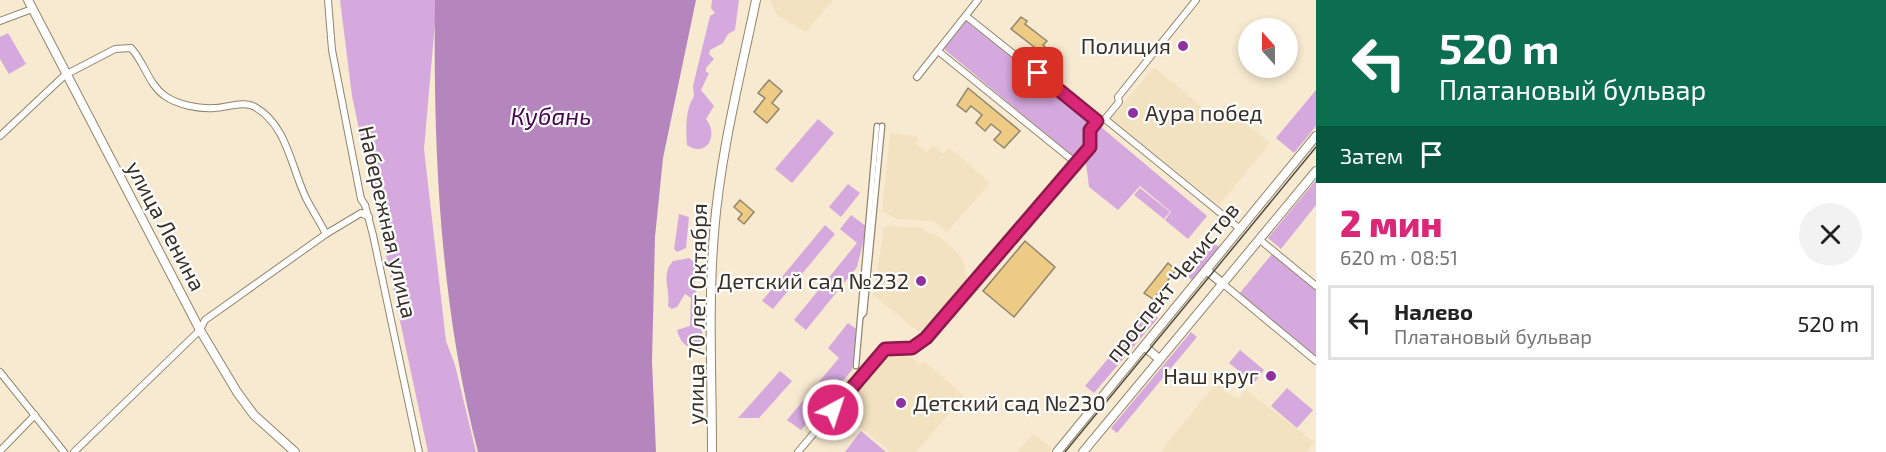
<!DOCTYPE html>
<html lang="ru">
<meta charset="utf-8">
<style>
:root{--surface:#fff;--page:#f2f2f2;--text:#222;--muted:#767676;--line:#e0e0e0;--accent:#db2777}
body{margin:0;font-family:"Exo 2",sans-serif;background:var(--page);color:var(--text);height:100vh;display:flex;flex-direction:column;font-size:22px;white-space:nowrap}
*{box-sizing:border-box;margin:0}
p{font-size:20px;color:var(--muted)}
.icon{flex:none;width:33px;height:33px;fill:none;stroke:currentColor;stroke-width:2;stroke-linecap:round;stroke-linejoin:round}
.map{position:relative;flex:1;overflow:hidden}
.side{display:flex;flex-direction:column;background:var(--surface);width:570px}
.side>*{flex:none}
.top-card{background:#0b6e4f;color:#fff;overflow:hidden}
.needle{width:39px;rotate:339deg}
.tools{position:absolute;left:1238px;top:18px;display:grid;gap:12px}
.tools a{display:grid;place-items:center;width:60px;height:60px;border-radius:50%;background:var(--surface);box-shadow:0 3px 9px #0003;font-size:30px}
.pin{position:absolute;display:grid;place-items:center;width:51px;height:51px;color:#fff;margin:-26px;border-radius:12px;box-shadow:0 3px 9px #0006}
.me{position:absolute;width:66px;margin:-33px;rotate:40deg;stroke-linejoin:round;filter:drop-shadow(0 0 4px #0008)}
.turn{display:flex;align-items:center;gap:21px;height:126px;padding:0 24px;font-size:27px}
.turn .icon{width:78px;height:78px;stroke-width:2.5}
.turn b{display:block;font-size:42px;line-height:51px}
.then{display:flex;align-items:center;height:57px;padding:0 24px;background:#0003;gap:12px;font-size:22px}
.round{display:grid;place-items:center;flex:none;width:63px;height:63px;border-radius:32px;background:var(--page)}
.headline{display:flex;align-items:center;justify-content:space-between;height:102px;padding:0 24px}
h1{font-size:36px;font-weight:800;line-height:45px;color:var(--accent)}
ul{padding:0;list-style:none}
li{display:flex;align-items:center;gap:18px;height:75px;margin:0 12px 9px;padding:0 12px;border:3px solid var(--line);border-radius:0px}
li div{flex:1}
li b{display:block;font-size:22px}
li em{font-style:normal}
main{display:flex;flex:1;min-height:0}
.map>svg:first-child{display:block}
.built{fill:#f3e2c0}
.green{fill:#d6a9de}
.water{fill:#b585be}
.building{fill:#edcb84;stroke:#91856d;stroke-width:1.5}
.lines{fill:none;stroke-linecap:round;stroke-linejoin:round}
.pedestrian-casing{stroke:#91856d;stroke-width:7}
.minor-casing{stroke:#91856d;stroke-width:8}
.tertiary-casing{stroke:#91856d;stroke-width:10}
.secondary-casing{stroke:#91856d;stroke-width:10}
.pedestrian{stroke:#fff;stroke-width:4.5}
.minor{stroke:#fff;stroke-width:6}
.tertiary{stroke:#fff;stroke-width:8}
.secondary{stroke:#fff;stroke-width:8}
.tram{stroke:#544d40;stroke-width:1.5}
.route-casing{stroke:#8e194d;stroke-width:15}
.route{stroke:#db2777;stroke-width:10}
.poi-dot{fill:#8e339e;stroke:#fff;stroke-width:2}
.labels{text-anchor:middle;stroke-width:4.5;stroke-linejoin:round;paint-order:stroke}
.poi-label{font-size:22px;fill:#373127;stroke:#fff;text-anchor:end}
.street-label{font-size:22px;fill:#373127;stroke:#fff}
.water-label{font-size:24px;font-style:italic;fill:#460750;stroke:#fff}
</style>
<main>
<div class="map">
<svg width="1316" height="452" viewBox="0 0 1316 452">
<rect width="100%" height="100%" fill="#f7ead0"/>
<g class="built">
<polygon points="771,0 833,0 806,32 777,15 771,3"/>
<polygon points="1154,67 1213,116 1223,106 1270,143 1219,205 1111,119"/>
<polygon points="890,133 916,136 918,139 915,143 926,152 933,145 943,154 949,147 990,183 947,232 934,221 897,219 882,211"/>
<polygon points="889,226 923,228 925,232 937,235 953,248 964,262 967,285 919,332 873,295 884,228"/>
<polygon points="887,352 909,356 920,364 925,362 964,396 916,452 891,452 860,427 848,426 838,417 837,410"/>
<polygon points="1222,376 1229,382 1222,390 1239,399 1246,390 1314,442 1306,452 1160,452"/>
<polygon points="1033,434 1052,448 1049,452 1017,452"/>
</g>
<g class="green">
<polygon points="340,0 437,0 424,149 446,341 455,365 476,452 428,452 352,96"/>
<path d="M712,0H739L735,30L728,34L723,43L710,50L709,54L714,59L706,68V72L709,73L701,90L714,106L706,119C720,137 705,158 687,145C686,129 685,110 694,96L693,86L710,16L715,13L711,8Z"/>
<path d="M966,21L1088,118C1092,132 1084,147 1076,159L944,49Z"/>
<polygon points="8,33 26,64 9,74 0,59 0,37"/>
<polygon points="1316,90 1316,126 1294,153 1276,138"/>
<polygon points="818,119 834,133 792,183 775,169"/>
<polygon points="1101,127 1207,216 1188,239 1165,220 1171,212 1140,186 1118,210 1089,187 1086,163 1095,150 1096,131"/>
<polygon points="1316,180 1316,205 1281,249 1268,238"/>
<polygon points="848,184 860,193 841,217 829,207"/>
<polygon points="1140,188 1170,212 1164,219 1134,195"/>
<polygon points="679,214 689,217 686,248 677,252 674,249"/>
<polygon points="851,215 867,227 857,267 806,330 794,320 857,243 840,229"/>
<polygon points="825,225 835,234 773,309 762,301"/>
<polygon points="1209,240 1219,247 1192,280 1182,272"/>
<polygon points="1272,254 1316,290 1316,357 1239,294"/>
<path d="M689,258L693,261L697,275L694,285L698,286L695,294L698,304L695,311C698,325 707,334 701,349C687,349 680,343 677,330L690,326L691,298L685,294L677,307L672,309L668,306C671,290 660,275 673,261Z"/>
<polygon points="1149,310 1158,318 1094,393 1085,386"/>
<polygon points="848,323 856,329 852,370 801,430 787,420 839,358 828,348"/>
<polygon points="1191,332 1197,337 1117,433 1111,428"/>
<polygon points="1240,350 1264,370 1254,383 1229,363"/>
<polygon points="780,371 792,381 759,418 738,418"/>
<polygon points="1287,388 1313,410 1297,428 1271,406"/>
<polygon points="861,431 886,452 845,452"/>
</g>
<path class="water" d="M435,0H696L663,158L655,237L652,362L656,452H478C440,304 433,152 435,0Z"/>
<g class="building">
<polygon points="1021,17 1027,21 1025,24 1047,41 1043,45 1051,52 1047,57 1011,29"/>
<polygon points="769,80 782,91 772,103 779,109 767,123 754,112 765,98 758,93"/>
<polygon points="968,88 1020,131 1004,148 994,140 1001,132 991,124 985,131 976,123 982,115 971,106 966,112 957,105"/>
<polygon points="740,200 754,212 744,224 738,219 742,214 734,207"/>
<polygon points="1025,241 1055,267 1014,317 983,291"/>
<polygon points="1168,263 1176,270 1153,299 1144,293"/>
</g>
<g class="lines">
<g class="pedestrian-casing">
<g id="pedestrian">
<polyline points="861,316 864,313 882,126"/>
<polyline points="856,366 877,126"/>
</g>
</g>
<g class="minor-casing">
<g id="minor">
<polyline points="328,0 332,50 361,199 365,205 373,235 419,452"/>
<polyline points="966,16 1097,121"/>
<polyline points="0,21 32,9"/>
<polyline points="938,51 1076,163"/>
<polyline points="917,77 978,0"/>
<polyline points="1105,119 1240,229"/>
<polyline points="1105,119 1119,102 1118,97 1196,0"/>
<path d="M0,136L65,75L115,49L131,48C145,63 148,84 165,96C178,105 199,109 214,108C227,108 243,100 255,107C287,125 291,167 306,198C312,210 320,222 326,234"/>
<polyline points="1260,240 1316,286"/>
<polyline points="1222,283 1316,361"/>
<polyline points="0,372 64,452"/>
<polyline points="0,451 35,415"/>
<polyline points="74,452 200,330 205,320 326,234 361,213 369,217"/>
<path d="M798,452L885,349L912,348L926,338L1076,163C1080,159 1087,152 1090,147C1095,133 1084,125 1105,119"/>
</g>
</g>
<g class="tertiary-casing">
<polyline id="tertiary" points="28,0 200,330 237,392 254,415 295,452"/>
</g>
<g class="secondary-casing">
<g id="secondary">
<polyline points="1206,270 1222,283"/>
<polyline points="1144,346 1159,359"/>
<path d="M712,452C712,379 708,306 714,233C720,155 740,77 756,0"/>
<polyline points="1057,452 1316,136"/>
<polyline points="1083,452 1316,171"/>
</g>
</g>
<use href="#pedestrian" class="pedestrian"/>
<use href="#minor" class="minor"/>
<use href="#tertiary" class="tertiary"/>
<use href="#secondary" class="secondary"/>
<polyline class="tram" points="1065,452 1316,147"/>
</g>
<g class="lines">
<g class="route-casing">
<polyline id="route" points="833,410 885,349 912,348 926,338 1090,147 1090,130 1097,121 1038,73"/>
</g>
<use href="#route" class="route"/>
</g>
<g class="poi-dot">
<circle cx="1183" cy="46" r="6"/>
<circle cx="1133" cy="113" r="6"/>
<circle cx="921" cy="281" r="6"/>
<circle cx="1271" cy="376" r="6"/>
<circle cx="901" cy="403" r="6"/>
</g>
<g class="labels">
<g class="poi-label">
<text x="1171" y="54">Полиция</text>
<text x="1145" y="121" text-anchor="start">Аура побед</text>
<text x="909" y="289">Детский сад №232</text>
<text x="1259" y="384">Наш круг</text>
<text x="913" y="411" text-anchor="start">Детский сад №230</text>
</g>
<g class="street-label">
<text transform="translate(388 222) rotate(77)" y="8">Набережная улица</text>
<text transform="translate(166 226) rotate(62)" y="8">улица Ленина</text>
<text transform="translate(1172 282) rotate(-51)" y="8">проспект Чекистов</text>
<text transform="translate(697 314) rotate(-89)" y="8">улица 70 лет Октября</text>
</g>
<g class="water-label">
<text x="551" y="125">Кубань</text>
</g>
</g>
</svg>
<div class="tools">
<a><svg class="needle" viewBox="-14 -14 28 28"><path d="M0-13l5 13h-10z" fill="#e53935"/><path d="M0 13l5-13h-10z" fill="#767676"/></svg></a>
</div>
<div class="pin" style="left:1038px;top:73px;background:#d93025"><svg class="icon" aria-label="arrive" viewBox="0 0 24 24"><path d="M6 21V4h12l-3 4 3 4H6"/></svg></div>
<svg class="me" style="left:833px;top:410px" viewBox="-20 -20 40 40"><circle r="17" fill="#db2777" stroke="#fff" stroke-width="3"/><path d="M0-11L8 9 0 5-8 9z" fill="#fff"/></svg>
</div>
<section class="side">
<div class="top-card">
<div class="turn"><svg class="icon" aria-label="left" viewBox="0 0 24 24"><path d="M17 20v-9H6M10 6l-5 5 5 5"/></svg><div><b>520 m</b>Платановый бульвар</div></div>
<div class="then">Затем<svg class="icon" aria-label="arrive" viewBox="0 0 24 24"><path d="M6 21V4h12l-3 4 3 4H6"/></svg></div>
</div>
<div class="headline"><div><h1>2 мин</h1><p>620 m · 08:51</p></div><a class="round"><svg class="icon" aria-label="close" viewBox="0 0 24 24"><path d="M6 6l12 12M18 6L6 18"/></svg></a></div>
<ul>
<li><svg class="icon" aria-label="left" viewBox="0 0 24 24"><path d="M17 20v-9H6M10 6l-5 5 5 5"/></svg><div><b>Налево</b><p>Платановый бульвар</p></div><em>520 m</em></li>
</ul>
</section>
</main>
